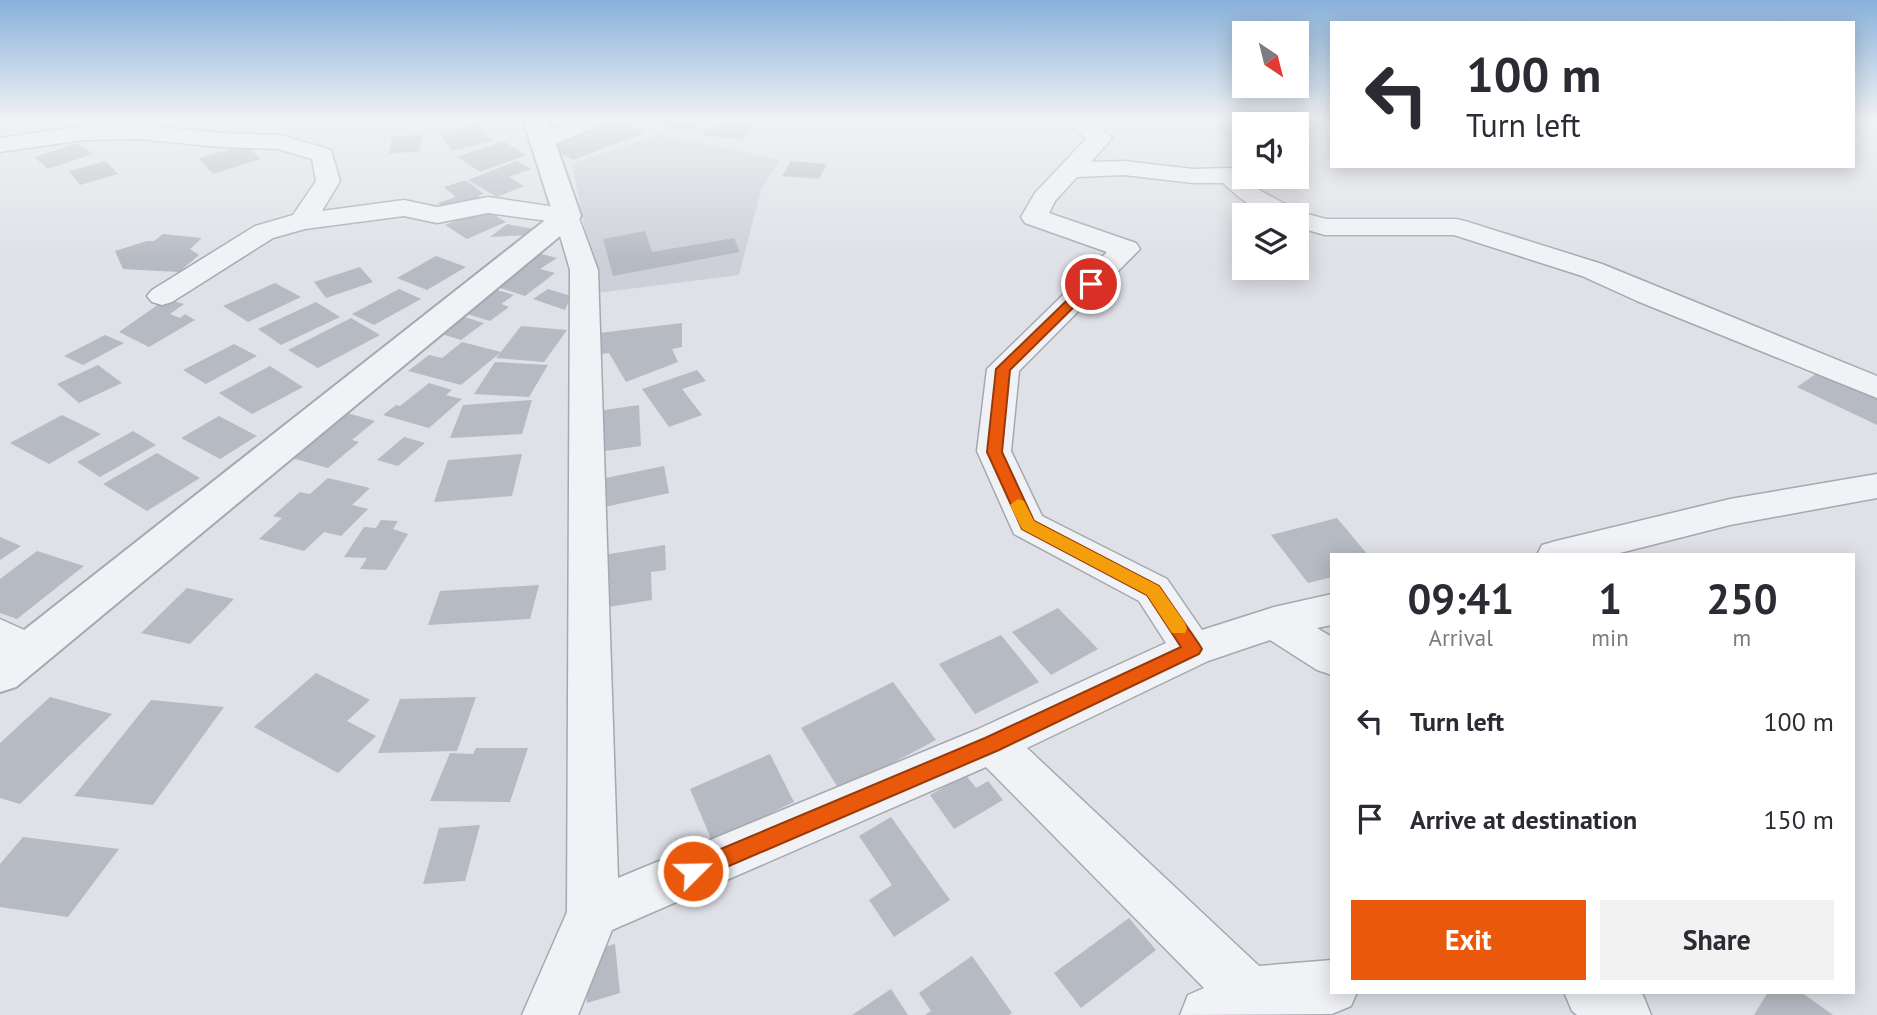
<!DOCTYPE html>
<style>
:root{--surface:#fff;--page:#f2f2f3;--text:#2b2b33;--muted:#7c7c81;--accent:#ea580c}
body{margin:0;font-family:"PT Sans",sans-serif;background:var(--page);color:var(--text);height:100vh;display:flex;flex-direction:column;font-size:26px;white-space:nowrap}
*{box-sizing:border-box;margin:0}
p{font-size:23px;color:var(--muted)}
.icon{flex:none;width:38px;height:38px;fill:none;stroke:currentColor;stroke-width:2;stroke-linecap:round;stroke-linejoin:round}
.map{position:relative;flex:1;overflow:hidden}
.drawer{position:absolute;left:1330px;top:553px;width:525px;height:441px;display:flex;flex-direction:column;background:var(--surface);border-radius:0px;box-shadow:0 4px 18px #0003}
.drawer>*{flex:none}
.hud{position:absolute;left:1330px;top:21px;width:525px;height:147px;border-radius:0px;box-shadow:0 4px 18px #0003;background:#fff;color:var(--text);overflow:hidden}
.needle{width:46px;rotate:145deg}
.buttons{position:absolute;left:1232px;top:21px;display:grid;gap:14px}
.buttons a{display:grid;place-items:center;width:77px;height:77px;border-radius:0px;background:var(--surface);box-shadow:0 4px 18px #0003;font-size:35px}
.pin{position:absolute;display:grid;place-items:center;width:60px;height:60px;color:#fff;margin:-30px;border:4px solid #fff;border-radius:50%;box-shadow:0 2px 7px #0007}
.me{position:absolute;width:77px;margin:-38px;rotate:67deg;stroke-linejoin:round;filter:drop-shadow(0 0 5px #0008)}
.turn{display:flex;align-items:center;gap:24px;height:147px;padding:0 21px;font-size:32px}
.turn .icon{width:91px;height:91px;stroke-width:2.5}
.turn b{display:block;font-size:49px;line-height:60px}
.eta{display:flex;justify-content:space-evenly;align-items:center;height:119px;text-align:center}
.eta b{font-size:42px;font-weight:600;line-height:49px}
.primary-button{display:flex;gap:14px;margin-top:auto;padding:14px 21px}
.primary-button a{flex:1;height:80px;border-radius:0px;background:var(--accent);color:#fff;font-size:28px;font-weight:600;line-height:80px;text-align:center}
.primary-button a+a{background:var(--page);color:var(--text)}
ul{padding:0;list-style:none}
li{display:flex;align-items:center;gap:21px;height:98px;padding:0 21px}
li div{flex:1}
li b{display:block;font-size:26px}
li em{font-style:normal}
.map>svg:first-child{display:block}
.built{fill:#cdd0d9}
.building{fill:#b6bac3}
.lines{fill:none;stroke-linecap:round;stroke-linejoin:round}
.minor-casing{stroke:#a5a8b1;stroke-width:3}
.tertiary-casing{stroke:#a5a8b1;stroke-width:4}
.minor{fill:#f1f2f6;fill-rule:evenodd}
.tertiary{fill:#f1f2f6;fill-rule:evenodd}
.route{fill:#ea580c;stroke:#983908;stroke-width:2}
.slow{fill:#f59e0b}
</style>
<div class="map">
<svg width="1877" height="1015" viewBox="0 0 1877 1015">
<rect width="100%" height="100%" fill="#dfe1e7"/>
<polygon class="built" points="660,134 780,160 761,190 739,275 597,293 572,164"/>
<g class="building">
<polygon points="618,119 645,133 573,160 547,146"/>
<polygon points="660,119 700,119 711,121 705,125 698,124 692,130 654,124"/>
<polygon points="726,120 757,124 741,140 701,135 711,125 719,126"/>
<polygon points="481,124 493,141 451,151 440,133"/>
<polygon points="422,134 420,151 389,154 392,137"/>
<polygon points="503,141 526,155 480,172 457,157"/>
<polygon points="78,143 93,154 48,169 34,157"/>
<polygon points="246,145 261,159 213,174 199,158"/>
<polygon points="106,161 118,174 80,185 69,171"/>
<polygon points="517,161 531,169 509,177 524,186 497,197 468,180"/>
<polygon points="791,161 827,164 819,179 782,176"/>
<polygon points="466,180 484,194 478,196 483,199 449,212 438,203 456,197 444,187"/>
<polygon points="484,209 506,222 467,239 445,225"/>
<polygon points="507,224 534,229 530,235 490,237"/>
<polygon points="645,231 652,252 734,238 740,252 613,276 603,239"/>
<polygon points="163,234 202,238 190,249 199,255 179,272 123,269 115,251 147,241 154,241"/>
<polygon points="538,253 557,258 540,269 555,273 525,296 491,285"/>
<polygon points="436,256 466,267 427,290 397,278"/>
<polygon points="360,267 373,282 326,298 314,282"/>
<polygon points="275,283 301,297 248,322 223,306"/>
<polygon points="490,288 514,295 501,304 509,307 490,321 457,311"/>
<polygon points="399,289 421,299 374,325 352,314"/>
<polygon points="548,289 571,296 565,310 533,299"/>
<polygon points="166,299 184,304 170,314 180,318 185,314 195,320 149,347 119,332"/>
<polygon points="316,302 340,317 281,345 258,329"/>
<polygon points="458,315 484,323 461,340 435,332"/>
<polygon points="351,318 380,335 318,368 288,350"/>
<polygon points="682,323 682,347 672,349 678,362 626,382 609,353 596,355 599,333"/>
<polygon points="521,326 567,330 544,362 496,358"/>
<polygon points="105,335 124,343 83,365 64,356"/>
<polygon points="462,342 501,352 461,385 408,371 429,355 442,358"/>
<polygon points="234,344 257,356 206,384 183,370"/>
<polygon points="495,362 548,365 529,397 474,394"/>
<polygon points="98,365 122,383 79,403 57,384"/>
<polygon points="270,366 303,387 252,414 219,393"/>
<polygon points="697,370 706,381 682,389 702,415 669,427 642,389"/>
<polygon points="1820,371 1877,397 1877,425 1797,387"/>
<polygon points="429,383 452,390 446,395 462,399 429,428 383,415 396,405 400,406"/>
<polygon points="532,400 522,434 450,438 463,405"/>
<polygon points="639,405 641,446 591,453 591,412"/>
<polygon points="337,410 375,421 352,440 359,442 328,468 281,455"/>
<polygon points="62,415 101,434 49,464 10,443"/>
<polygon points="219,416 257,436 220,459 181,438"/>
<polygon points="133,431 156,445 100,477 77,462"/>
<polygon points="404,437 425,443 398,466 377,460"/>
<polygon points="157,453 200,478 147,511 103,484"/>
<polygon points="522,454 512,496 434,502 448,460"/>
<polygon points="664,466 669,493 600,508 596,480"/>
<polygon points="328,478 370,488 352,505 368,509 341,536 324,532 304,551 259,539 282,518 273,516 300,492 310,494"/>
<polygon points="1337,518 1368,555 1332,555 1332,577 1308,583 1271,535"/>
<polygon points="381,520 398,521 393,529 408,534 386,570 360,569 367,558 344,557 364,527 376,528"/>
<polygon points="0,537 21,546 0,560"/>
<polygon points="665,545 666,570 651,572 652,600 602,608 603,555"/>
<polygon points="37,551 84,566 17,619 0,613 0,579"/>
<polygon points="539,585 530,619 428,625 440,591"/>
<polygon points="187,588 234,599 190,644 141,633"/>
<polygon points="1058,608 1098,649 1051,675 1012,632"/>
<polygon points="1001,635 1039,682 975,714 939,664"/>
<polygon points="316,673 370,700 347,721 376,736 338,773 254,727"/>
<polygon points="893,682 936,740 840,791 801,728"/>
<polygon points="50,697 112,714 20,804 0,798 0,743"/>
<polygon points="476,697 457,751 378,753 400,699"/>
<polygon points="151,700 224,707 153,805 74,796"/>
<polygon points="476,748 528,748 510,802 430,801 450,753 473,754"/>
<polygon points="770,754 794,802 712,841 690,789"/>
<polygon points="966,775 976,788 988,781 1003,800 954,829 930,795"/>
<polygon points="891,817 950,900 894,937 869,900 892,885 859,836"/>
<polygon points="480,825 465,881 423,884 439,828"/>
<polygon points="23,837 119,849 68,917 0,907 0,864"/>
<polygon points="1129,918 1156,950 1081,1008 1054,973"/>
<polygon points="615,944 620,993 587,1003 583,953"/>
<polygon points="972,956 1012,1013 1009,1015 925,1015 931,1011 919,993"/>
<polygon points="891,989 908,1015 852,1015"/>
<polygon points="1768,992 1801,992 1833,1015 1754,1015"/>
</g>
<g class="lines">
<g class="minor-casing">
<g id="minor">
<polygon points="575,119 605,119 602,124 549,147 533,147 529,142 533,137"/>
<path d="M1065,119H1090L1112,138L1091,162L1124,161L1193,169L1229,168L1238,170L1261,191L1300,212L1326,219H1456L1465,221L1602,264L1877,376V398L1637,301L1582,276L1454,235H1325L1297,227V215C1260,215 1249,207 1223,183H1193L1124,175L1077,177L1055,201L1049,213L1136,243L1140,249L1019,371L1011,451L1042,516L1167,579L1202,630L1274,607L1332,594V625L1317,628L1332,637V675L1317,670L1270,640L1208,661L1027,748L1259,966L1332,960V992H1357L1351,1006L1332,1014L1180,1015L1188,995L1204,988L986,767L612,930L578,1015H522L567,912L570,270L556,222L488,213L437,223L404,216L305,229L273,238L172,302L162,305L152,302L147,296L152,290L255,226L293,215L316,181L312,159L278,149L220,147L140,139L83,140L0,152V138L83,126L140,125L220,133L280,135L331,150L340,181L322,211L404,200L437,207L488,197L576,210L598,270L618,878L976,730L1166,643L1139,601L1014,534L977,451L987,369L1107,252L1025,223L1021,217L1035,193L1086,139Z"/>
<polygon points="1877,474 1877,498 1730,525 1612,555 1537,555 1542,545 1556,541 1730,499"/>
<polygon points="0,619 42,638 48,650 42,662 27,667 0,655"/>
<polygon points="1564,992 1638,992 1643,995 1651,1015 1577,1015 1572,1011"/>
</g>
</g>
<g class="tertiary-casing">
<polygon id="tertiary" points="523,119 547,119 581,216 577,222 16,687 0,692 0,649 553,214"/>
</g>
<use href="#minor" class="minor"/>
<use href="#tertiary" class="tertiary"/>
</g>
<linearGradient id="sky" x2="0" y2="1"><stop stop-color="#89b1da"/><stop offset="0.46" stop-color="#f1f2f4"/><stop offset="1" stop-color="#f1f2f4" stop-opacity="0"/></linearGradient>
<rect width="1877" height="261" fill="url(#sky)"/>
<polygon class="route" points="1091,280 1095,281 1095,286 1010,370 1002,452 1034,521 1159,586 1199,644 1202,649 1199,654 999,750 701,878 693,881 685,878 682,871 685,864 985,738 1181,647 1147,595 1022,529 987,452 996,369 1087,281"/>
<polygon class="slow" points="1018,499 1024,501 1034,521 1159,586 1185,623 1187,628 1185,633 1172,633 1147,595 1022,529 1010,505"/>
</svg>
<div class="buttons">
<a><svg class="needle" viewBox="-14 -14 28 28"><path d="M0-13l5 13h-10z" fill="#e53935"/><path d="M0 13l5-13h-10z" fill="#7c7c81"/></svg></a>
<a><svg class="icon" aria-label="sound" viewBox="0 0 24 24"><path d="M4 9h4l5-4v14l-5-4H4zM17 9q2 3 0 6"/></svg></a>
<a><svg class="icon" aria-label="layers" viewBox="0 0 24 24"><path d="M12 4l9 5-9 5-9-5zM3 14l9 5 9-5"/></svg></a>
</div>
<div class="pin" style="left:1091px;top:284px;background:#d93025"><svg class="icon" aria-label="arrive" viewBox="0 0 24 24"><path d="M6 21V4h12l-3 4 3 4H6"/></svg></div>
<svg class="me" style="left:693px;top:871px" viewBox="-20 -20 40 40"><circle r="17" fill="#ea580c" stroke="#fff" stroke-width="3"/><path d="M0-11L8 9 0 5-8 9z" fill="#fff"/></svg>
<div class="hud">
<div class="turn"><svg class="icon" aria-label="left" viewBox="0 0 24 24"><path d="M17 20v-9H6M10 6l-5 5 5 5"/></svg><div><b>100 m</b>Turn left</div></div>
</div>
<section class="drawer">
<div class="eta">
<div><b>09:41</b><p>Arrival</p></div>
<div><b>1</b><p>min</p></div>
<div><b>250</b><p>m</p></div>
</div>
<ul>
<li><svg class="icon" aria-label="left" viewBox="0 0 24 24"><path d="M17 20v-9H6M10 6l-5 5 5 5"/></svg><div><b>Turn left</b></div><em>100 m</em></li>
<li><svg class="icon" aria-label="arrive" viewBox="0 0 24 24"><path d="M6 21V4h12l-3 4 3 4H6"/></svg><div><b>Arrive at destination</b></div><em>150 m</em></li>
</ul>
<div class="primary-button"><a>Exit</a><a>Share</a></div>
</section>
</div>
